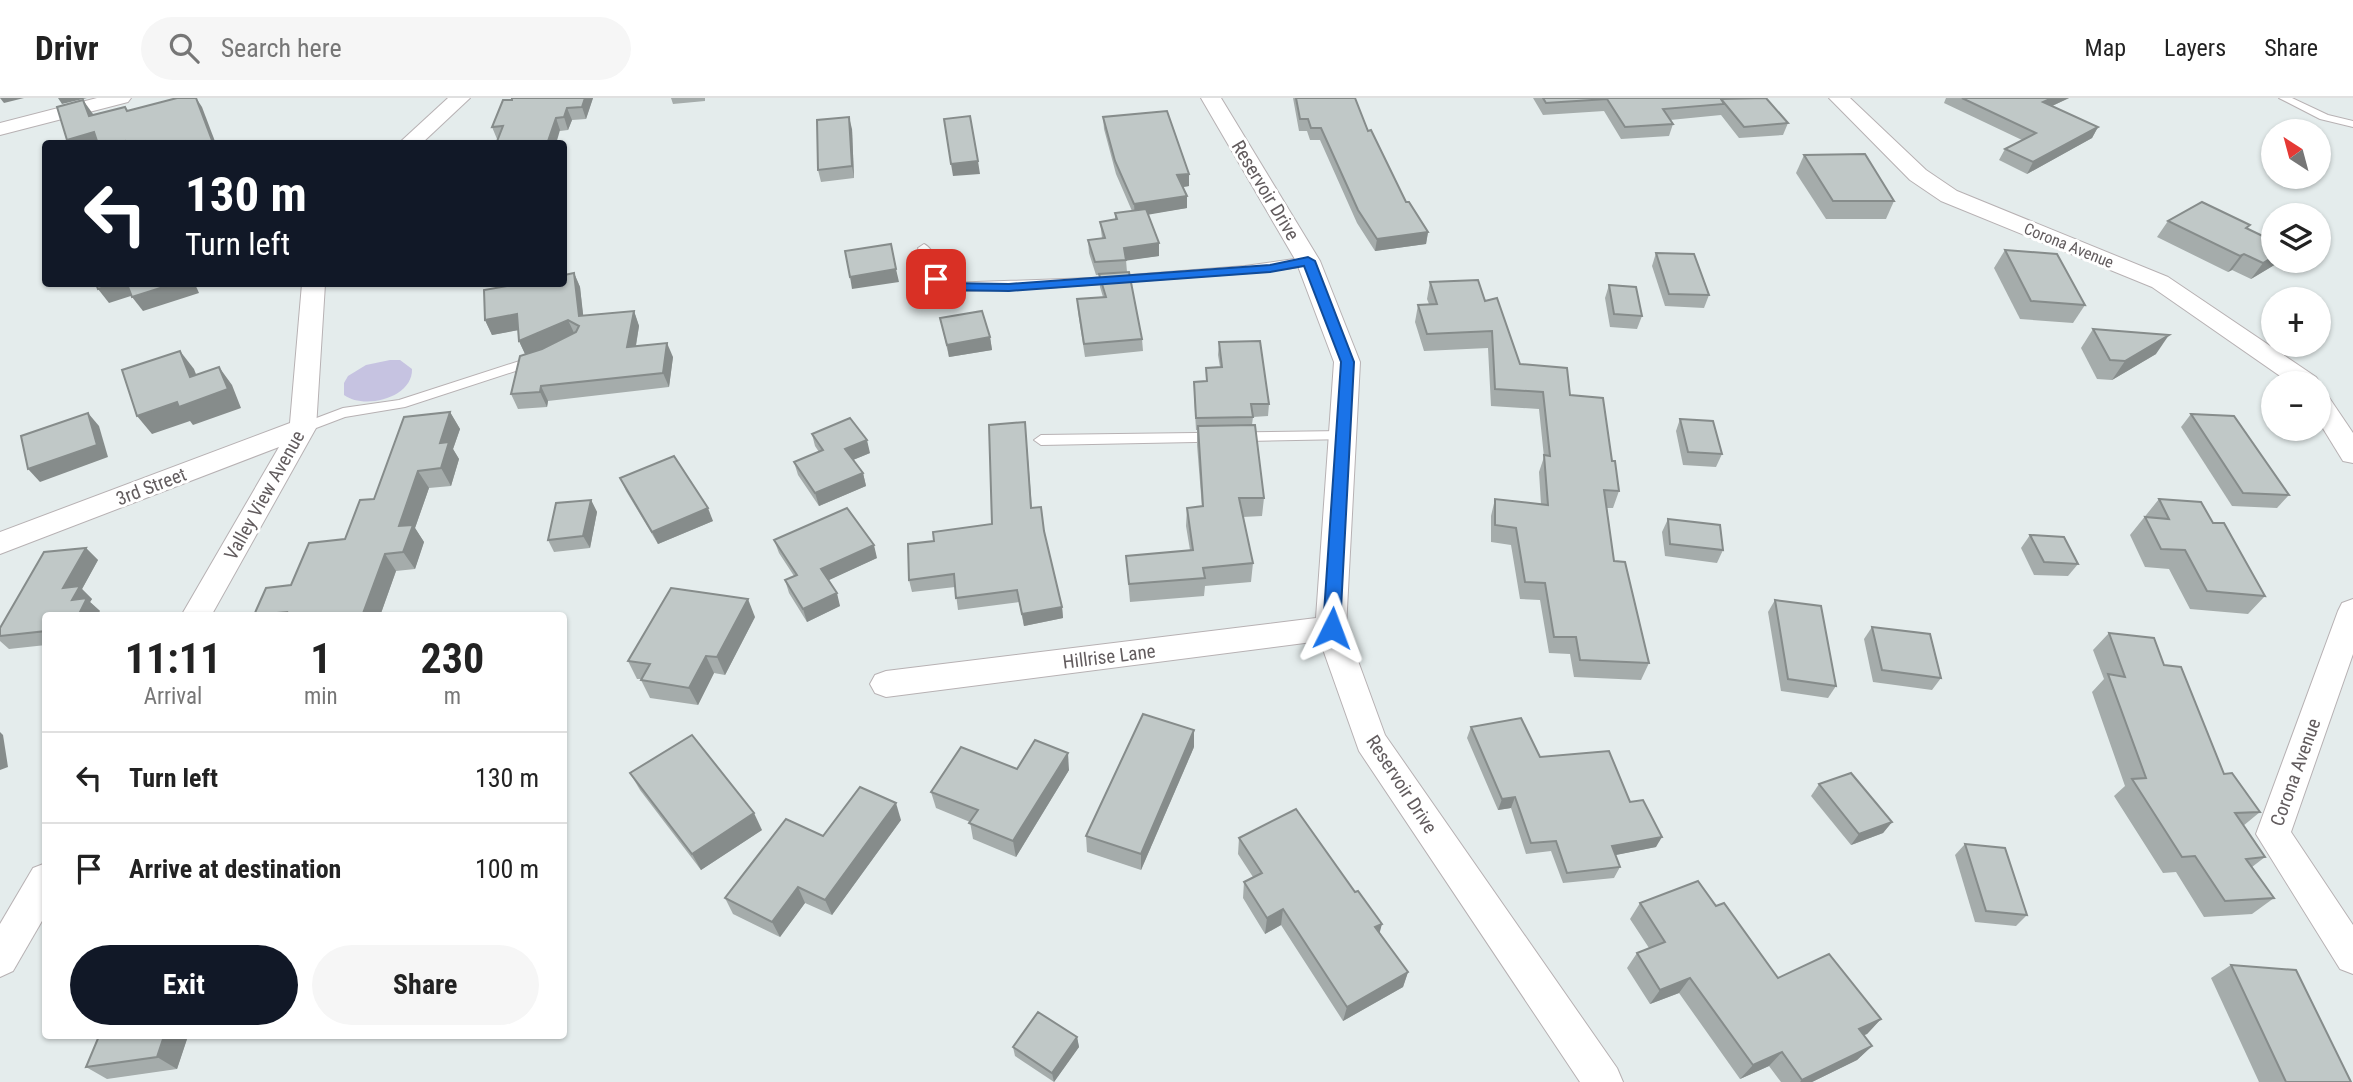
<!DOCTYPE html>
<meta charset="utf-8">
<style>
:root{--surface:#fff;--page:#f6f6f6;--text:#222;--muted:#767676;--line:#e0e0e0;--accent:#111827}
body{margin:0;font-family:"Roboto Condensed",sans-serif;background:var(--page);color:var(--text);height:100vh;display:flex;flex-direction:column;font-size:26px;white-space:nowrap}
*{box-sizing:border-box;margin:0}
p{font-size:23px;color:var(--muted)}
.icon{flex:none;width:38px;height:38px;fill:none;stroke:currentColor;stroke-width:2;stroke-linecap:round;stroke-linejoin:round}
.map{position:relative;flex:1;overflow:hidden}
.sheet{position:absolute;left:42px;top:514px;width:525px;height:427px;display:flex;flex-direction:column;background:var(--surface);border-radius:7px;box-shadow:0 2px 5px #0004}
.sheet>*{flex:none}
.banner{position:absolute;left:42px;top:42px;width:525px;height:147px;border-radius:7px;box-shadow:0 2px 5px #0004;background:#111827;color:#fff;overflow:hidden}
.needle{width:46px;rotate:324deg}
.tools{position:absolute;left:2261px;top:21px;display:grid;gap:14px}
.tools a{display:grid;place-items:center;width:70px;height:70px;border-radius:50%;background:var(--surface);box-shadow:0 2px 5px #0004;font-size:35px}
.pin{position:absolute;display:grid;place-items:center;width:60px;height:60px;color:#fff;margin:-30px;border-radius:14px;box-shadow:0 4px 10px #0006}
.me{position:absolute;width:77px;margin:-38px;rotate:3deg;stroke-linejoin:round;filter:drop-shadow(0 0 5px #0008)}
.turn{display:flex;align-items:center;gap:24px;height:147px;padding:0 28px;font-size:32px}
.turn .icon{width:91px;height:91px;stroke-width:2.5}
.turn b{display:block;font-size:49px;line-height:60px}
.eta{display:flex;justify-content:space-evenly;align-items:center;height:119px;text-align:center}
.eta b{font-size:42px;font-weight:700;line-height:49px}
.cta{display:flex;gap:14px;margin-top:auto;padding:14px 28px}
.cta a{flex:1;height:80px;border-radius:42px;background:var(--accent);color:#fff;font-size:28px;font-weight:700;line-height:80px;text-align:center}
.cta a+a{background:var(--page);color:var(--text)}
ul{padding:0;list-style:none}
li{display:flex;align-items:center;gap:21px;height:91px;padding:0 28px;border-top:2px solid var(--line)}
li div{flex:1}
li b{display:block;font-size:26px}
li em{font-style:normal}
header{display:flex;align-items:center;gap:42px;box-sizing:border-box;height:98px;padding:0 35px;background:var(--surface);border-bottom:2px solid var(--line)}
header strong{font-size:33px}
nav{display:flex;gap:38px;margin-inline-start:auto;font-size:24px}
.search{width:490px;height:63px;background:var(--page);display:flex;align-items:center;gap:18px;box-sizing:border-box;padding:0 24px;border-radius:38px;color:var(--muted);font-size:26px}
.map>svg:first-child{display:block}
.green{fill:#c6c3e1}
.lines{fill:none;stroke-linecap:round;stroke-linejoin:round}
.lane-casing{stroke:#b7b1b3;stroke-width:2}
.street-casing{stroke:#b7b1b3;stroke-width:2}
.lane{fill:#fff;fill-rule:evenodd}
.street{fill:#fff;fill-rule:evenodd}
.wall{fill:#a5acab}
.shaded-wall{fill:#868c8b}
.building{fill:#c0c8c7;stroke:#868c8b;stroke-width:2}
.route{fill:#1a73e8;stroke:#114b97;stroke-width:2}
.labels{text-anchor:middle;stroke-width:6;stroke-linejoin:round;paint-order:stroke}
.far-street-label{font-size:16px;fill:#625c5e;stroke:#fff}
.street-label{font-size:19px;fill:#625c5e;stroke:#fff}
</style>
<header>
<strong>Drivr</strong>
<div class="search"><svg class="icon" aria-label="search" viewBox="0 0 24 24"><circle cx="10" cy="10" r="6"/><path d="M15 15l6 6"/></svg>Search here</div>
<nav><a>Map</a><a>Layers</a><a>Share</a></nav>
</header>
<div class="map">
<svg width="2353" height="984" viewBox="0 0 2353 984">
<rect width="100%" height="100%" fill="#e4ecec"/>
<path class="green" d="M390,262H400L412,271C413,300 364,312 344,297V285L348,278L366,267Z"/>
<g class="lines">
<g class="lane-casing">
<g id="lane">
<polygon points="2279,0 2292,0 2328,17 2353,23 2353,29 2320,21"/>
<path d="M924,146C938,153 936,176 948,185L1092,180L1245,168L1308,159L1314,163L1312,166C1269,176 1224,176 1180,180C1101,186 1024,193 945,193L930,182L918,150Z"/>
<polygon points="535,258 540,259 540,265 405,309 345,319 303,335 296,330 298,327 343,310 399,302"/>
<polygon points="1343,333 1350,338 1348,341 1041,347 1034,342 1041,337"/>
</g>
</g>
<g class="street-casing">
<g id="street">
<polygon points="97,0 131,0 128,4 0,37 0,25"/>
<polygon points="448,0 470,0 421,46 398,46"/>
<polygon points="1201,0 1221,0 1320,163 1360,264 1346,530 1385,637 1617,970 1623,984 1580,984 1359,653 1320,543 886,599 875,595 870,586 875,577 886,573 1316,520 1334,264 1296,163"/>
<polygon points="1829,0 1850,0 1926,72 1957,93 2168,179 2316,279 2320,285 2290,285 2152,189 1941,103 1910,82"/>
<polygon points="302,186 325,186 316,330 211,518 181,518 279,349 0,456 0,434 290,325"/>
<polygon points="2319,296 2328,298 2353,335 2353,365 2343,363 2319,324"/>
<polygon points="2353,501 2353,556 2291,734 2353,827 2353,876 2340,871 2256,736 2338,513 2342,505"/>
<polygon points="46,765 46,816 13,873 0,879 0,826 33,770"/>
</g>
</g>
<use href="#lane" class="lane"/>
<use href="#street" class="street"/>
</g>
<g class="wall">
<polygon points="512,0 593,0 586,21 572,22 568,32 497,41 492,29"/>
<polygon points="671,0 705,0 705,3 673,6"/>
<polygon points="1293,0 1355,0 1368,33 1406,104 1428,134 1426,146 1375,153 1357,125 1320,42 1310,42 1307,33 1299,33"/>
<polygon points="1533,0 1721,0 1788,25 1783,37 1739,40 1721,17 1670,22 1673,26 1669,38 1621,41 1604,13 1543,17"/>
<polygon points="1946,0 2069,0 2052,8 2098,29 2092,40 2027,76 1999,62 2005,51 2022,42 1944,5"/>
<polygon points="1103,19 1189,76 1189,88 1183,89 1187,98 1187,110 1148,116 1159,145 1159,158 1126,162 1127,174 1142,241 1143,253 1085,259 1078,214 1077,201 1103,199 1100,189 1099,177 1096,177 1089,155 1088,142 1102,140 1100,124 1115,122 1115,115 1132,113 1116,76 1104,31"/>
<polygon points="852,31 854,80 821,84 818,72"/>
<polygon points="1804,57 1894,103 1886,121 1826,121 1796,75"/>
<polygon points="2168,123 2248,131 2273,163 2278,163 2276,166 2251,181 2232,172 2228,174 2157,139"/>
<polygon points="2005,152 2085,207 2073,225 2020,221 1994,170"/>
<polygon points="1656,155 1709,197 1704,210 1665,208 1652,168"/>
<polygon points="574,175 580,189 583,218 634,213 639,228 636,248 673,259 669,289 548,303 547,309 518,311 511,296 525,256 519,243 518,232 492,237 485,222"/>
<polygon points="1430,184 1485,203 1520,266 1570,297 1612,363 1619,393 1613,410 1607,410 1614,463 1649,565 1641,582 1574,579 1570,556 1549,555 1540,502 1520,501 1511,447 1491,444 1491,418 1495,401 1541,406 1539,374 1544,359 1539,311 1491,308 1488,250 1424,253 1415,224 1418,207 1429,206 1427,201"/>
<polygon points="1609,187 1642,218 1637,231 1610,229 1605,200"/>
<polygon points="940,220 990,239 992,252 949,259"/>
<polygon points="2093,231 2156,256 2112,282 2097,281 2081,250"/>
<polygon points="1219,244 1269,306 1268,318 1253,319 1252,327 1264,400 1262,418 1243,419 1253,465 1251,484 1205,488 1204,498 1130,504 1126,458 1190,452 1186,428 1187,410 1202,409 1197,347 1197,332 1196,332 1194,296 1194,284 1206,283 1206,270 1220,269 1218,257"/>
<polygon points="450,314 460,331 453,351 459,361 451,388 429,390 415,430 424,444 415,471 396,473 380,518 254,518 345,441 374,401"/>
<polygon points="2191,316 2289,397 2277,410 2232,408 2181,329"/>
<polygon points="1680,321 1722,356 1716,369 1683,367 1676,333"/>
<polygon points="1025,324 1032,410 1044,433 1062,509 1063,520 1024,528 1019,504 958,512 955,489 912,494 909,482 934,443 992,426"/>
<polygon points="812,336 870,355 853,362 863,375 866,388 819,408 798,377 794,364 819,354 815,348"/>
<polygon points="620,380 713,423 658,446 626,393"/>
<polygon points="2159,401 2213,425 2265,498 2248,516 2190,511 2169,471 2145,469 2130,437"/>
<polygon points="591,402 597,414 590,450 554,454 548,442"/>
<polygon points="1668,421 1723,452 1717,465 1665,458 1662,434"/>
<polygon points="2030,437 2078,466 2068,478 2034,477 2021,450"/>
<polygon points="774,442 877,460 828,482 840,508 807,524 789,495 785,482 794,478 779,455"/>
<polygon points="86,450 98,462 82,491 92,501 90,504 100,513 46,518 46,547 9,551 0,543 0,530"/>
<polygon points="1775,502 1836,588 1828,600 1781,593 1768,514"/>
<polygon points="755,519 725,577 714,575 698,607 650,600 641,582 642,581 637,581 628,563"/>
<polygon points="1872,529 1941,580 1932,592 1873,584 1864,541"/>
<polygon points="2109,535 2164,567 2224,676 2260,714 2243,728 2265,759 2252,769 2274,800 2252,816 2204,819 2176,774 2163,775 2114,698 2125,688 2092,594 2104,581 2093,552"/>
<polygon points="1471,629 1540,659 1630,704 1656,749 1615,757 1620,769 1614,780 1563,785 1551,753 1526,756 1511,710 1498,712 1467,640"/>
<polygon points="1194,649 1141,772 1087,754 1086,738"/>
<polygon points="1017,671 1069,672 1016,759 973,741 970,724 936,710 931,694"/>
<polygon points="630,675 762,732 701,772 640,692"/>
<polygon points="1819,686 1892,724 1883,735 1851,747 1811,698"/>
<polygon points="901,722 832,817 805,805 780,839 733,816 725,800 823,738"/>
<polygon points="1239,740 1380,835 1408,874 1403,889 1343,923 1281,827 1265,836 1243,800 1244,784 1253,779 1238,756"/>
<polygon points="1965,746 2027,817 2016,828 1975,824 1955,757"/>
<polygon points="1640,805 1716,808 1778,880 1881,921 1867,936 1863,937 1872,948 1857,962 1812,984 1781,984 1769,968 1740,981 1679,895 1650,906 1627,870 1637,855 1649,850 1630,821"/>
<polygon points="2231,867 2351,984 2259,984 2211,880"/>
<polygon points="99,938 188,938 177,971 107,981 86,969"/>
<polygon points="1077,939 1079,949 1054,984 1015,958 1013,949"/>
</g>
<g class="shaded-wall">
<polygon points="0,0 24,0 4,5"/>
<polygon points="58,0 87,0 62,6"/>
<polygon points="196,0 202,9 216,46 213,46"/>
<polygon points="585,0 593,0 586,21 582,9"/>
<polygon points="2052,0 2069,0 2037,15 2043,4"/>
<polygon points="83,2 93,16 99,32 89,18"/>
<polygon points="567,10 572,22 568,32 564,19"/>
<polygon points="849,19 852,31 854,80 852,68"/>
<polygon points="556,20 560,32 556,46 547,46"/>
<polygon points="2098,29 2092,40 2027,76 2033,64"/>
<polygon points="94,34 102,46 70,46 67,42"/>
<polygon points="978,63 980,76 953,78 951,66"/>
<polygon points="1189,76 1189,88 1177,90 1177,77"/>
<polygon points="1187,98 1187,110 1135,119 1134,106"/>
<polygon points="1428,134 1426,146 1375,153 1377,141"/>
<polygon points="1159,145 1159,158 1124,163 1124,150"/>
<polygon points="2244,156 2232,172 2228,174 2240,158"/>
<polygon points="2273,159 2273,163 2278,163 2276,166 2251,181 2263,165"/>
<polygon points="896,171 899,184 852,191 850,179"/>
<polygon points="574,175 580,189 585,233 579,218"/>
<polygon points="114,186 129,186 137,196 109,205 98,191"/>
<polygon points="173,186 195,186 199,195 143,213 132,199"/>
<polygon points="634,213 639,228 633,264 627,249"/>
<polygon points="517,216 524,231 492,237 485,222"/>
<polygon points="568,222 575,237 526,258 519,243"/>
<polygon points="2169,237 2156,256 2112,282 2125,263"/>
<polygon points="990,239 992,252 949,259 947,247"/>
<polygon points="667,245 673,259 669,289 663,275"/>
<polygon points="180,253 194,271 204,297 190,279"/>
<polygon points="219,269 232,287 241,310 193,327 190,323 152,336 137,318 177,304"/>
<polygon points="541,288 548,303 547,309 540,294"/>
<polygon points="450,314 460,331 453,351 459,361 451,388 441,370 440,345"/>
<polygon points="88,315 99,328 108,359 40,384 28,371"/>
<polygon points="867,342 870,355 848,364 845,351"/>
<polygon points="418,373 429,390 415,430 424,444 415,471 403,454 399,428"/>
<polygon points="863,375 866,388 819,408 815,395"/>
<polygon points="591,402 597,414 590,450 583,438"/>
<polygon points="708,410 713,423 658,446 652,434"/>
<polygon points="874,447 877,460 825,484 821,471"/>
<polygon points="86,450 98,462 82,491 92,501 90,504 100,513 97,518 78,518 63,490"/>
<polygon points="385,456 396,473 380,518 362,518"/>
<polygon points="837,495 840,508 807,524 803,511"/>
<polygon points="748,501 755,519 725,577 717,559"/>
<polygon points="1062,509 1063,520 1024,528 1022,516"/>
<polygon points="706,558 714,575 698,607 689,590"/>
<polygon points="1194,632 1194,649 1141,772 1141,756"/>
<polygon points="0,634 3,637 8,669 0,672"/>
<polygon points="1068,655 1069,672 1016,759 1013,743"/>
<polygon points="1515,699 1511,710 1498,712 1502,701"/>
<polygon points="896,705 901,722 832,817 825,802"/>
<polygon points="754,715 762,732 701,772 692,756"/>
<polygon points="1892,724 1883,735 1851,747 1859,736"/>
<polygon points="1662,739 1656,749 1606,759 1612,748"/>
<polygon points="798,789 805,805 780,839 772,824"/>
<polygon points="1283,811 1281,827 1265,836 1267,820"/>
<polygon points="1382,826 1378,841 1375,829"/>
<polygon points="1408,874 1403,889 1343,923 1347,909"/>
<polygon points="1690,880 1679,895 1650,906 1660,892"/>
<polygon points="1881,921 1867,936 1845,945 1859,931"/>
<polygon points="164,938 188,938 177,971 157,959"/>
<polygon points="1077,939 1079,949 1054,984 1052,975"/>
<polygon points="1872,948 1857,962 1812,984 1800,984 1802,982"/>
<polygon points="1782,954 1769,968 1740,981 1753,967"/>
</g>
<g class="building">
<polygon points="177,0 196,0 213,45 126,46 125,43 116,46 98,46 94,34 67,42 57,9 83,2 89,18 125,9 127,13"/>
<polygon points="512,0 585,0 582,9 567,10 564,19 556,20 547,46 496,46 503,28 492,29 503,2 512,2"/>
<polygon points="1296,0 1355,0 1368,33 1371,32 1406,104 1409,104 1428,134 1377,141 1358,112 1321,30 1311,30 1308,21 1300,21"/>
<polygon points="1543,0 1721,0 1721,1 1766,0 1788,25 1744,29 1721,1 1724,6 1663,11 1673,26 1625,29 1607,1 1546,5"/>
<polygon points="1962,0 2052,0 2043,4 2098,29 2033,64 2005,51 2036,35"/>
<polygon points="1167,13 1189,76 1177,77 1187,98 1134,106 1115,63 1103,19"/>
<polygon points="970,18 978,63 951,66 944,21"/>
<polygon points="849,19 852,68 818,72 817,22"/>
<polygon points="1865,56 1894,103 1833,103 1804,57"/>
<polygon points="2202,104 2250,127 2246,130 2273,143 2273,159 2263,165 2244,156 2240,158 2168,123"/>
<polygon points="1146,111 1159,145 1124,150 1126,162 1095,164 1088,142 1105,140 1100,124 1117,121 1115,115"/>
<polygon points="891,146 896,171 850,179 845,153"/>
<polygon points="2005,152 2057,156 2085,207 2031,203"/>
<polygon points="1656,155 1694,156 1709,197 1669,196"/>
<polygon points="1129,174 1142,241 1084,246 1077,201 1106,199 1099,176"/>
<polygon points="574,175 579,218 634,213 627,249 667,245 663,275 541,288 540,294 511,296 520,258 542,251 576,234 579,228 568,222 519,243 517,216 485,222 484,192 518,186 564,186 564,177"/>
<polygon points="1478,182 1485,203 1497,200 1520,266 1567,270 1570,297 1603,300 1612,363 1615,363 1619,393 1604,392 1614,463 1625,464 1649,565 1580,562 1576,539 1554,539 1545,485 1525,484 1516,430 1495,427 1495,401 1548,407 1544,357 1550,358 1543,294 1495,291 1492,233 1427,236 1418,207 1437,206 1430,184"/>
<polygon points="96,186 114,186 98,191"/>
<polygon points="127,186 173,186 132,199"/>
<polygon points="1609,187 1636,189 1642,218 1614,216"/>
<polygon points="982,213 990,239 947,247 940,220"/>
<polygon points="2093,231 2169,237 2125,263 2110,262"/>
<polygon points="1260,243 1269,306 1251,306 1253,319 1196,320 1194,284 1207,283 1206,270 1222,269 1219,244"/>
<polygon points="180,253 190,279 219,269 228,291 179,309 177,304 137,318 122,272"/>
<polygon points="450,314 440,345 449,344 441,370 418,373 399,428 413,427 403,454 385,456 362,518 286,518 287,514 254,517 266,490 291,487 309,445 345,441 360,402 374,401 404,319"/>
<polygon points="88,315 97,347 28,371 21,338"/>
<polygon points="2191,316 2234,318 2289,397 2243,395"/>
<polygon points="850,320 867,342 845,351 863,375 815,395 794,364 823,352 812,336"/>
<polygon points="1680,321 1713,323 1722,356 1688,354"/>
<polygon points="1025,324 1031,410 1041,409 1044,433 1062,509 1022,516 1017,492 956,500 954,476 909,482 908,446 934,443 933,434 992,426 989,327"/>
<polygon points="1255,327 1264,400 1239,400 1253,465 1203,470 1205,480 1129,486 1126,458 1193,452 1187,410 1203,408 1198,328"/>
<polygon points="674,358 708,410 652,434 620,380"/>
<polygon points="2159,401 2201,404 2213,425 2224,425 2265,498 2207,493 2185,452 2161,451 2145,419 2169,421"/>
<polygon points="591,402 583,438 548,442 556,405"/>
<polygon points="847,410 874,447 821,471 837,495 803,511 785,482 797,477 774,442"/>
<polygon points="1668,421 1720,427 1723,452 1670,446"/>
<polygon points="2030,437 2064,439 2078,466 2044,464"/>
<polygon points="86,450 63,490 80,488 72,502 87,500 78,518 46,518 46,533 0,538 0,530 44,454"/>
<polygon points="671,490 748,501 717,559 706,558 689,590 641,582 650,566 628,563"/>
<polygon points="1775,502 1821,508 1836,588 1788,581"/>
<polygon points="1872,529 1930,536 1941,580 1882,572"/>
<polygon points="2109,535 2154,540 2164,567 2181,569 2224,676 2232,675 2260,714 2235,715 2265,759 2246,761 2274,800 2225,803 2195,758 2182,759 2132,681 2146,680 2108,576 2125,579"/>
<polygon points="1143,616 1194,632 1141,756 1086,738"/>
<polygon points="1521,620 1540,659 1609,653 1630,704 1643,702 1662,739 1612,748 1620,769 1567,775 1556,743 1531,745 1515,699 1502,701 1471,629"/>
<polygon points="692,637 754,715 692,756 630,675"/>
<polygon points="1035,642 1068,655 1013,743 969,725 978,712 931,694 961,649 1017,671"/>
<polygon points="1851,675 1892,724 1859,736 1819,686"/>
<polygon points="860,689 896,705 825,802 798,789 772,824 725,800 786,721 823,738"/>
<polygon points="1296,711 1355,794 1358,793 1382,826 1375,829 1408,874 1347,909 1283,811 1267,820 1244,784 1262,775 1239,740"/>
<polygon points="1965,746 2005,750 2027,817 1986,813"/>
<polygon points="1698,783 1716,808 1724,805 1778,880 1829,856 1881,921 1859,931 1872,948 1802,982 1782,954 1753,967 1690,880 1660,892 1637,855 1665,844 1640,805"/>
<polygon points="2231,867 2296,872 2351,984 2286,984"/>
<polygon points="1038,914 1077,939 1052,975 1013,949"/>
<polygon points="99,938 164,938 157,959 86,969"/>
</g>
<polygon class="route" points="1308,159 1315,163 1354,264 1340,530 1332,536 1323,530 1341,264 1304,168 1270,174 1009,193 944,192 930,181 936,178 948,185 1009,186 1270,167"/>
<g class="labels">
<g class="far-street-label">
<text transform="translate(2069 147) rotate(22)" y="6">Corona Avenue</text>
</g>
<g class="street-label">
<text transform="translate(1266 92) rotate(59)" y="7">Reservoir Drive</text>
<text transform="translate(151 388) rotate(-21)" y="7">3rd Street</text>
<text transform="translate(264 397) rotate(-61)" y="7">Valley View Avenue</text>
<text transform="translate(1109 558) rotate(-7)" y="7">Hillrise Lane</text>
<text transform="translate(2295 674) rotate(-70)" y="7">Corona Avenue</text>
<text transform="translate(1402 686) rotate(57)" y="7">Reservoir Drive</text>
</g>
</g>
</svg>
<div class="tools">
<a><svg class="needle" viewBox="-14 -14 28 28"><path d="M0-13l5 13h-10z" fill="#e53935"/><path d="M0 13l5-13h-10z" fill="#767676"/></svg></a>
<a><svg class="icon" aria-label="layers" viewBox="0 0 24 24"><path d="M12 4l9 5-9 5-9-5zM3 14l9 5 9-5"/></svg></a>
<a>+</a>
<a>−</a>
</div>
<div class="pin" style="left:936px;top:181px;background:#d93025"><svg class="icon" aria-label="arrive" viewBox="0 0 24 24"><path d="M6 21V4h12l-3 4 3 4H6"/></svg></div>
<svg class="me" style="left:1332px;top:530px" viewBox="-20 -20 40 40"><path d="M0-17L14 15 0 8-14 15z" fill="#1a73e8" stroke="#fff" stroke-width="4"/></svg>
<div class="banner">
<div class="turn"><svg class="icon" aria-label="left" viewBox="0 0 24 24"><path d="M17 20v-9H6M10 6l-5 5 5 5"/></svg><div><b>130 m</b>Turn left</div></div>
</div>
<section class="sheet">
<div class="eta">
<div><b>11:11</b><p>Arrival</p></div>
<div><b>1</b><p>min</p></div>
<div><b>230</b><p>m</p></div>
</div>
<ul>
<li><svg class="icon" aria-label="left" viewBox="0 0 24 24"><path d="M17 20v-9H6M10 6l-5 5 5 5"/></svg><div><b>Turn left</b></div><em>130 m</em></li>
<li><svg class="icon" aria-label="arrive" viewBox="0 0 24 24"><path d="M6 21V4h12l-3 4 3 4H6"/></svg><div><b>Arrive at destination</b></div><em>100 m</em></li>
</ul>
<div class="cta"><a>Exit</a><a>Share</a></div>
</section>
</div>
